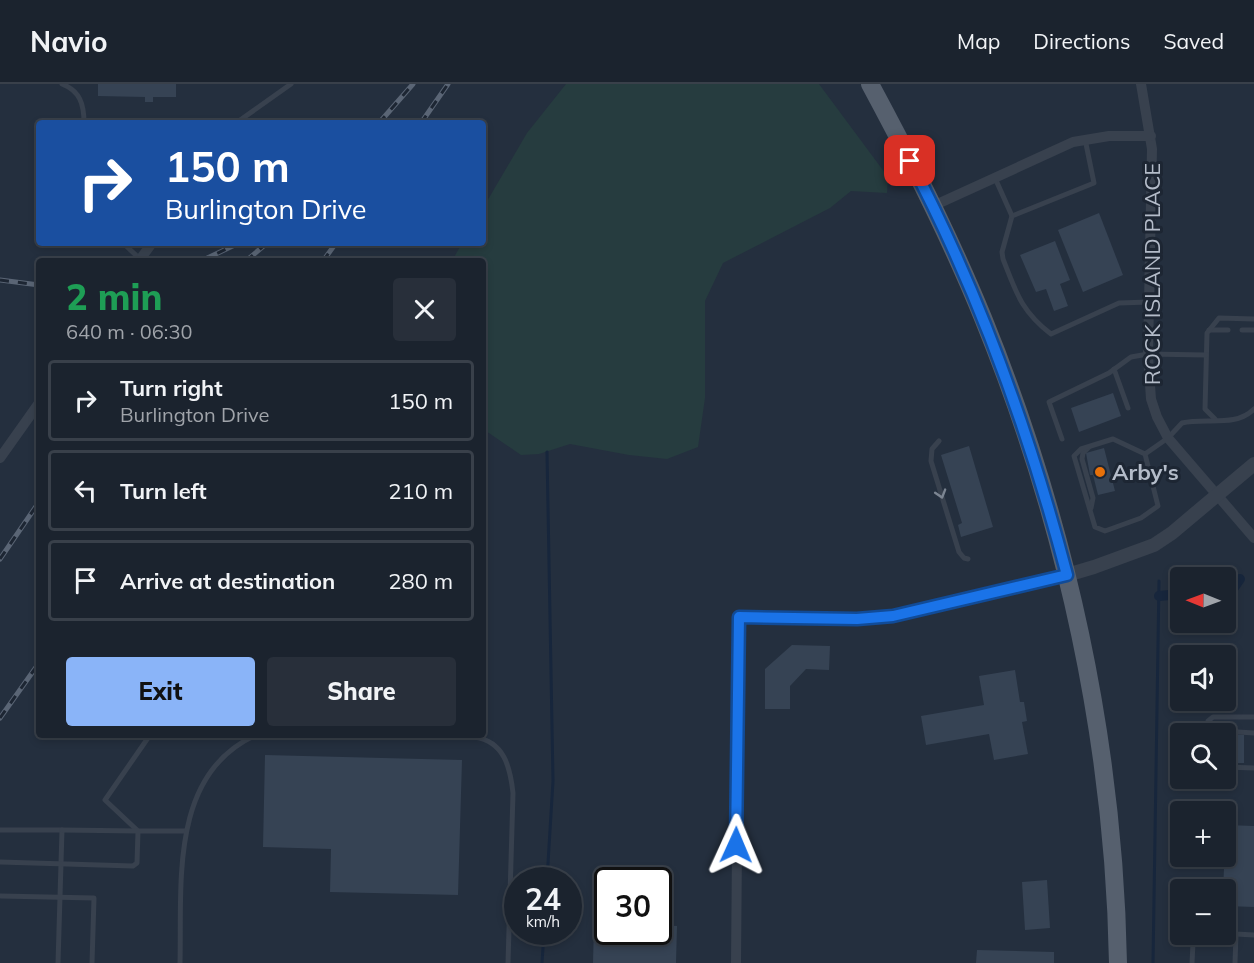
<!DOCTYPE html>
<meta charset="utf-8">
<style>
:root{--surface:#1b232e;--page:#282f3a;--text:#f1f3f6;--muted:#a0a4aa;--line:#39404a;--accent:#8ab4f8}
body{margin:0;font-family:Mulish,sans-serif;background:var(--page);color:var(--text);height:100vh;display:flex;flex-direction:column;font-size:22px;white-space:nowrap}
*{box-sizing:border-box;margin:0}
p{font-size:20px;color:var(--muted)}
.icon{flex:none;width:33px;height:33px;fill:none;stroke:currentColor;stroke-width:2;stroke-linecap:round;stroke-linejoin:round}
.map{position:relative;flex:1;overflow:hidden}
.details{position:absolute;left:36px;top:174px;width:450px;height:480px;display:flex;flex-direction:column;background:var(--surface);border-radius:6px;box-shadow:0 3px 9px #0003,0 0 0 2px var(--line)}
.details>*{flex:none}
.hud{position:absolute;left:36px;top:36px;width:450px;height:126px;border-radius:6px;box-shadow:0 3px 9px #0003,0 0 0 2px var(--line);background:#1a4fa0;color:#fff;overflow:hidden}
.needle{width:39px;rotate:271deg}
.tools{position:absolute;left:1170px;top:483px;display:grid;gap:12px}
.tools a{display:grid;place-items:center;width:66px;height:66px;border-radius:6px;background:var(--surface);box-shadow:0 3px 9px #0003,0 0 0 2px var(--line);font-size:30px}
.speed{position:absolute;left:504px;top:783px;display:flex;gap:12px;font-size:30px;font-weight:700;text-align:center}
.speed>*{display:grid;place-content:center;width:78px;height:78px;border-radius:50%;background:var(--surface);box-shadow:0 3px 9px #0003,0 0 0 2px var(--line);line-height:1}
.speed small{font-size:15px;font-weight:400}
.speed .limit{border:3px solid #111;border-radius:9px;background:#fff;color:#111}
.pin{position:absolute;display:grid;place-items:center;width:51px;height:51px;color:#fff;margin:-26px;border-radius:12px;box-shadow:0 3px 9px #0006}
.me{position:absolute;width:66px;margin:-33px;rotate:1deg;stroke-linejoin:round;filter:drop-shadow(0 0 4px #0008)}
.turn{display:flex;align-items:center;gap:21px;height:126px;padding:0 30px;font-size:27px}
.turn .icon{width:78px;height:78px;stroke-width:2.5}
.turn b{display:block;font-size:42px;line-height:51px}
.round{display:grid;place-items:center;flex:none;width:63px;height:63px;border-radius:6px;background:var(--page)}
.overview{display:flex;align-items:center;justify-content:space-between;height:102px;padding:0 30px}
h1{font-size:36px;font-weight:800;line-height:45px;color:#1e9e55}
.cta{display:flex;gap:12px;margin-top:auto;padding:12px 30px}
.cta a{flex:1;height:69px;border-radius:6px;background:var(--accent);color:#111;font-size:24px;font-weight:800;line-height:69px;text-align:center}
.cta a+a{background:var(--page);color:var(--text)}
ul{padding:0;list-style:none}
li{display:flex;align-items:center;gap:18px;height:81px;margin:0 12px 9px;padding:0 18px;border:3px solid var(--line);border-radius:6px}
li div{flex:1}
li b{display:block;font-size:22px}
li em{font-style:normal}
header{display:flex;align-items:center;gap:36px;box-sizing:border-box;height:84px;padding:0 30px;background:var(--surface);border-bottom:2px solid var(--line)}
header strong{font-size:28px}
nav{display:flex;gap:33px;margin-inline-start:auto;font-size:21px}
.map>svg:first-child{display:block}
.green{fill:#263c3f}
.lines{fill:none;stroke-linecap:round;stroke-linejoin:round}
.stream{stroke:#17263c;stroke-width:3}
.canal{stroke:#17263c;stroke-width:10}
.building{fill:#364354}
.service{stroke:#38414e;stroke-width:5}
.minor{stroke:#38414e;stroke-width:10}
.tertiary{stroke:#38414e;stroke-width:14}
.primary{stroke:#56606e;stroke-width:18}
.rail-casing{stroke:#5a6575;stroke-width:5}
.rail{stroke:#1d2633;stroke-width:3;stroke-dasharray:9;stroke-linecap:butt}
.oneway{stroke:#7c8592}
.route-casing{stroke:#114b97;stroke-width:15}
.route{stroke:#1a73e8;stroke-width:10}
.food-dot{fill:#e8710a;stroke:#1d2633;stroke-width:2}
.labels{text-anchor:middle;stroke-width:6;stroke-linejoin:round;paint-order:stroke}
.street-label{font-size:22px;fill:#b4bcc9;stroke:#1d2633}
.poi-label{font-size:22px;font-weight:bold;fill:#b4bcc9;stroke:#1d2633;text-anchor:start}
</style>
<header>
<strong>Navio</strong>
<nav><a>Map</a><a>Directions</a><a>Saved</a></nav>
</header>
<div class="map">
<svg width="1254" height="879" viewBox="0 0 1254 879">
<rect width="100%" height="100%" fill="#242f3e"/>
<polygon class="green" points="566,0 819,0 888,93 887,109 851,107 830,124 723,179 705,217 705,314 698,363 667,375 629,371 570,360 539,370 521,371 483,345 483,177 452,177 462,159 483,159 483,124 527,49"/>
<g class="lines">
<g class="stream">
<polyline points="547,796 553,697 547,368"/>
<polyline points="542,879 544,848"/>
<polyline points="1153,879 1159,497"/>
</g>
<g class="canal">
<polyline points="1226,506 1233,505 1240,495"/>
<polyline points="1159,512 1180,510"/>
</g>
</g>
<g class="building">
<polygon points="98,0 176,0 176,13 153,13 153,18 145,18 145,13 98,12"/>
<polygon points="1099,129 1123,191 1083,208 1058,146"/>
<polygon points="1055,157 1070,196 1060,200 1068,222 1054,227 1046,205 1036,208 1020,171"/>
<polygon points="1113,309 1121,332 1079,348 1071,324"/>
<polygon points="969,362 993,443 961,453 958,441 962,439 941,371"/>
<polygon points="1104,364 1115,407 1098,411 1093,391 1090,391 1086,369"/>
<polygon points="792,561 830,562 829,586 806,585 790,602 790,625 765,625 765,585"/>
<polygon points="1015,586 1020,618 1024,618 1027,637 1022,638 1028,670 994,676 989,650 926,661 921,632 984,621 979,592"/>
<polygon points="1226,650 1244,651 1244,679 1226,679"/>
<polygon points="265,671 462,676 458,811 330,808 331,765 263,763"/>
<polygon points="1226,741 1254,742 1254,823 1226,822 1226,806 1223,806"/>
<polygon points="1047,796 1050,844 1025,846 1022,798"/>
<polygon points="594,840 608,840 608,848 658,848 658,841 677,842 676,879 593,879"/>
<polygon points="977,866 1054,868 1054,879 976,879"/>
</g>
<g class="lines">
<g class="service">
<path d="M62,0C80,7 84,20 84,39"/>
<polyline points="236,39 291,0"/>
<path d="M1085,55L1094,99L1012,132L1002,168L1003,175C1016,208 1021,227 1051,250L1119,219L1149,218"/>
<polyline points="995,94 1012,132"/>
<polyline points="123,159 140,175"/>
<polyline points="1209,246 1228,246"/>
<polyline points="1242,246 1254,246"/>
<polyline points="1114,285 1128,324"/>
<polyline points="1215,335 1205,325 1207,249 1219,234 1254,235"/>
<polyline points="1062,355 1049,318 1109,289 1131,273 1148,270 1206,271"/>
<polyline points="939,357 932,365 931,377 959,468 964,474 968,475"/>
<polyline points="1089,363 1083,369 1082,375 1093,414 1091,424"/>
<path d="M1145,370L1158,422L1141,434L1105,447L1095,443L1074,372L1081,365L1113,355L1145,370L1168,354L1182,339C1206,333 1235,344 1254,325"/>
<polyline points="1207,646 1254,649"/>
<polyline points="1207,650 1208,637 1213,633 1254,633"/>
<polyline points="150,651 105,716 138,747 186,747"/>
<path d="M355,651L475,653C504,658 510,682 513,709L508,879"/>
<polyline points="1226,683 1254,684"/>
<polyline points="0,746 62,746 58,879"/>
<polyline points="0,778 133,782 137,779 138,747 62,746"/>
<polyline points="1,812 94,814 92,879"/>
<polyline points="1226,847 1236,850 1254,851"/>
<path d="M180,879C182,800 169,690 256,651"/>
<polyline points="1192,879 1193,859 1198,850"/>
<polyline points="1235,879 1236,850"/>
</g>
<g class="minor">
<polyline points="1141,0 1152,65 1148,272 1151,315 1157,333 1168,354 1254,454"/>
<polyline points="933,122 1073,58 1109,52 1151,52"/>
<polyline points="139,177 152,159"/>
<polyline points="0,374 39,319"/>
<polyline points="736,879 739,533 857,535 893,532 1067,491"/>
</g>
<polyline class="tertiary" points="1067,491 1094,483 1154,461 1172,449 1254,380"/>
<path class="primary" d="M870,0C911,76 950,153 983,234C1066,438 1114,658 1118,879"/>
<g class="rail-casing">
<g id="rail">
<polyline points="379,39 413,0"/>
<polyline points="421,39 448,0"/>
<polyline points="201,177 239,159"/>
<polyline points="246,177 267,159"/>
<polyline points="323,177 336,159"/>
<polyline points="0,196 39,201"/>
<polyline points="0,475 39,418"/>
<polyline points="0,634 39,579"/>
</g>
</g>
<use href="#rail" class="rail"/>
</g>
<defs><path id="oneway-chevron" d="M-2-3.5L2.5 0L-2 3.5" fill="none" stroke-width="1.6" stroke-linecap="round" stroke-linejoin="round" transform="scale(1.5)"/></defs>
<use class="oneway" href="#oneway-chevron" transform="translate(941 410) rotate(73)"/>
<g class="lines">
<g class="route-casing">
<path id="route" d="M736,761L739,533L857,535L893,532L1067,491C1029,347 979,208 910,77"/>
</g>
<use href="#route" class="route"/>
</g>
<circle class="food-dot" cx="1100" cy="388" r="6"/>
<g class="labels">
<g class="street-label">
<text transform="translate(1152 190) rotate(-90)" y="8">ROCK ISLAND PLACE</text>
</g>
<g class="poi-label">
<text x="1112" y="396">Arby's</text>
</g>
</g>
</svg>
<div class="tools">
<a><svg class="needle" viewBox="-14 -14 28 28"><path d="M0-13l5 13h-10z" fill="#e53935"/><path d="M0 13l5-13h-10z" fill="#a0a4aa"/></svg></a>
<a><svg class="icon" aria-label="sound" viewBox="0 0 24 24"><path d="M4 9h4l5-4v14l-5-4H4zM17 9q2 3 0 6"/></svg></a>
<a><svg class="icon" aria-label="search" viewBox="0 0 24 24"><circle cx="10" cy="10" r="6"/><path d="M15 15l6 6"/></svg></a>
<a>+</a>
<a>−</a>
</div>
<div class="speed"><div>24<small>km/h</small></div><div class="limit">30</div></div>
<div class="pin" style="left:910px;top:77px;background:#d93025"><svg class="icon" aria-label="arrive" viewBox="0 0 24 24"><path d="M6 21V4h12l-3 4 3 4H6"/></svg></div>
<svg class="me" style="left:736px;top:761px" viewBox="-20 -20 40 40"><path d="M0-17L14 15 0 8-14 15z" fill="#1a73e8" stroke="#fff" stroke-width="4"/></svg>
<div class="hud">
<div class="turn"><svg class="icon" aria-label="right" viewBox="0 0 24 24"><path d="M7 20v-9h11M14 6l5 5-5 5"/></svg><div><b>150 m</b>Burlington Drive</div></div>
</div>
<section class="details">
<div class="overview"><div><h1>2 min</h1><p>640 m · 06:30</p></div><a class="round"><svg class="icon" aria-label="close" viewBox="0 0 24 24"><path d="M6 6l12 12M18 6L6 18"/></svg></a></div>
<ul>
<li><svg class="icon" aria-label="right" viewBox="0 0 24 24"><path d="M7 20v-9h11M14 6l5 5-5 5"/></svg><div><b>Turn right</b><p>Burlington Drive</p></div><em>150 m</em></li>
<li><svg class="icon" aria-label="left" viewBox="0 0 24 24"><path d="M17 20v-9H6M10 6l-5 5 5 5"/></svg><div><b>Turn left</b></div><em>210 m</em></li>
<li><svg class="icon" aria-label="arrive" viewBox="0 0 24 24"><path d="M6 21V4h12l-3 4 3 4H6"/></svg><div><b>Arrive at destination</b></div><em>280 m</em></li>
</ul>
<div class="cta"><a>Exit</a><a>Share</a></div>
</section>
</div>
